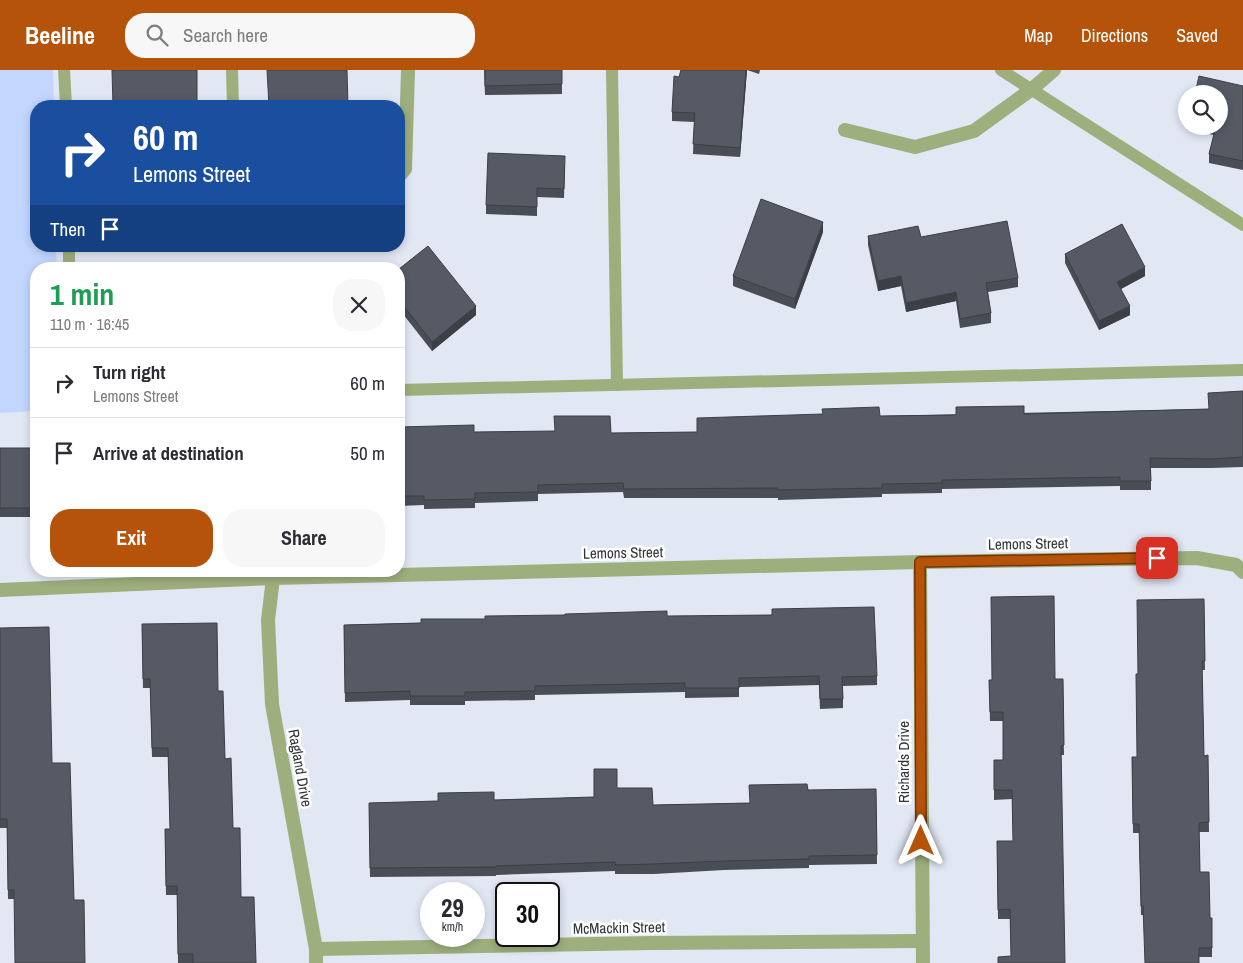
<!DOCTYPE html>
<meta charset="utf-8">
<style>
:root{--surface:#fff;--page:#f7f7f7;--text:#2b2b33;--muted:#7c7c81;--line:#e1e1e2;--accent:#b45309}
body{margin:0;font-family:"Archivo Narrow",sans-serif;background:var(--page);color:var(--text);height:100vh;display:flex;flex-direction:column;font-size:19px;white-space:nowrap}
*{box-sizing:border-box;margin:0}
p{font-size:16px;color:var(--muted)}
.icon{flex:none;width:28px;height:28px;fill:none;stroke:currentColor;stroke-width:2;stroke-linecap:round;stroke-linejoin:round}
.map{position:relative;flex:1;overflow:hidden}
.sheet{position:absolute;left:30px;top:192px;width:375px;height:315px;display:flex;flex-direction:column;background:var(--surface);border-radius:20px;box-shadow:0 2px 8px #0003}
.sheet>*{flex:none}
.top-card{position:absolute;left:30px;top:30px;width:375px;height:152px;border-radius:20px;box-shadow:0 2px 8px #0003;background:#1a4fa0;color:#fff;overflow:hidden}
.tools{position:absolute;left:1178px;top:15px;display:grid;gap:10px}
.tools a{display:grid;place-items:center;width:50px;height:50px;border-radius:50%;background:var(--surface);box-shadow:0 2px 8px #0003;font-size:25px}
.speed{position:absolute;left:420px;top:812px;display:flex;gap:10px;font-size:25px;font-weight:700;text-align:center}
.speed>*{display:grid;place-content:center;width:65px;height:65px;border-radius:50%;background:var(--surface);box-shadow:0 2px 8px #0003;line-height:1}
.speed small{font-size:12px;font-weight:400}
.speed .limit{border:2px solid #111;border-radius:8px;background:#fff;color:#111}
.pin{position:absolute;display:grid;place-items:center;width:42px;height:42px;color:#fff;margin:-21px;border-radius:10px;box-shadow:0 2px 8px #0006}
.me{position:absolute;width:55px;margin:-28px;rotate:0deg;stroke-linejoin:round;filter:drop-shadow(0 0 4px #0008)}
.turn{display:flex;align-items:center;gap:18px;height:105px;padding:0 20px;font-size:22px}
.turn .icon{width:65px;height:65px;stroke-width:2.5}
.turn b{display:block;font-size:35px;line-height:42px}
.then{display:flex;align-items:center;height:48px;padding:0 20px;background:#0003;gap:10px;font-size:19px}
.round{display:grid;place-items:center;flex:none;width:52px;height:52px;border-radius:20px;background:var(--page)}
.summary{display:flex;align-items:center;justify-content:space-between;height:85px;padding:0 20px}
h1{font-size:30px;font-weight:800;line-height:38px;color:#1e9e55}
.primary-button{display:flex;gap:10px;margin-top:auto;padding:10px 20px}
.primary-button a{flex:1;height:58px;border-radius:20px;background:var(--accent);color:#fff;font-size:20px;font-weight:800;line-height:58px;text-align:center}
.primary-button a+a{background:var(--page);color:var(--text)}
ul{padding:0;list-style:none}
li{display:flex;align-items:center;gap:15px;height:70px;padding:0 20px;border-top:1px solid var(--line)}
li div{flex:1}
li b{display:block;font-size:19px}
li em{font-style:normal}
header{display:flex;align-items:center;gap:30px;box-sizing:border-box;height:70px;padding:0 25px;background:var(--accent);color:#fff}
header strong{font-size:24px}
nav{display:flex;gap:28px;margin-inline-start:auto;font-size:18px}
.search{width:350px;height:45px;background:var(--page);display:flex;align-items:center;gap:12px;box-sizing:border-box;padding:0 18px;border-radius:20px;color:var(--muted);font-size:19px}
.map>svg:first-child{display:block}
.green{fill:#c2d6fe}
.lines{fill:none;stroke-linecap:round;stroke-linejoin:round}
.service{stroke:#9daf7d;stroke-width:12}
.minor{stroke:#9daf7d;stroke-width:14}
.wall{fill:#494d56}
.shaded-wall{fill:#3c3f46}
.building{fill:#555a64;stroke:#3c3f46}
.route-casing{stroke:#753606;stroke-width:12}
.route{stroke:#b45309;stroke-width:9}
.labels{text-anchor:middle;stroke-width:5;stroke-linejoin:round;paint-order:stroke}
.street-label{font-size:15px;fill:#313337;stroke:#fff}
</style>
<header>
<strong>Beeline</strong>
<div class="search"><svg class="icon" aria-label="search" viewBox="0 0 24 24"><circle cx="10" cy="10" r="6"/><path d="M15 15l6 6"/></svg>Search here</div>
<nav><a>Map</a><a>Directions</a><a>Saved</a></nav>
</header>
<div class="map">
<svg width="1243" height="893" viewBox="0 0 1243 893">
<rect width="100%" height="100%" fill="#e1e7f3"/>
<polygon class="green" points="0,0 53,0 54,36 36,36 36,176 56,176 57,199 36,199 36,341 0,343"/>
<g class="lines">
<g class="service">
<polyline points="64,0 66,36"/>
<polyline points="232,0 233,36"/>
<polyline points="612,0 617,315"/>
<polyline points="1001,0 1243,155"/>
<polyline points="69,199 69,176"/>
<polyline points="399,320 1243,300"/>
</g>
<g class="minor">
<polyline points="845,60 915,77 974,61 1032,19 1054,0"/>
<polyline points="399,106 405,99 408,0"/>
<polyline points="920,492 923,893"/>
<polyline points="273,508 268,550 272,634 316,879 316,893"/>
<polyline points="0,520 273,508 920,492 1197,488 1236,495 1243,502"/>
<polyline points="316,879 651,873 921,871"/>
</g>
</g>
<g class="wall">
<polygon points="484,0 562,0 562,24 485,25"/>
<polygon points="681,0 760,0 759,4 747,0 740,87 693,84 694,52 672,51 672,42 679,7"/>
<polygon points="1243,16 1243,100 1209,93 1209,84 1214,65 1189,60 1189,56 1219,56"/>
<polygon points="565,95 564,128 537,127 537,146 486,144 486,135"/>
<polygon points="823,162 795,239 733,216 733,206"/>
<polygon points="868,166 921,167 1018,208 1018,217 988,222 991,243 991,253 960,258 956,231 906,242 901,216 878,221 868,175"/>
<polygon points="1065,184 1145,206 1121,219 1130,245 1099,260 1065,193"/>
<polygon points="399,199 476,245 432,281 399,239"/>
<polygon points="1243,321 1243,397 1211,398 1151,398 1151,420 1120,420 1120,416 942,419 942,423 882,424 882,427 778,430 778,428 624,428 623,422 538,424 538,431 475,433 475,438 424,439 424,435 399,436 399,357 474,362 611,363 697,362 880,346 1208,339"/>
<polygon points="0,378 36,378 36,453 36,447 0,447"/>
<polygon points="1204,529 1205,600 1202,600 1204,686 1208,685 1209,762 1199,762 1200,802 1210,848 1212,848 1212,887 1199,887 1143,845 1141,845 1139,763 1133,763 1132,687 1137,687 1138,604"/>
<polygon points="667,546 877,606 877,615 843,616 843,638 820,639 819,615 739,617 739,627 685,628 685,622 535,625 535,630 465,631 465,635 410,635 410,630 345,632 344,555"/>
<polygon points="142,554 218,621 225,689 241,827 256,893 178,893 177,825 166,825 165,759 170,759 168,687 152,687 150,618 143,618"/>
<polygon points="49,557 14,829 8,829 7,758 0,758 0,558"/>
<polygon points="1063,609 1064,685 1061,685 1011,886 1010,849 998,849 997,771 1013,771 1012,729 994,730 994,690 1003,690 1003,651 990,651 989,610"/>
<polygon points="617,718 653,735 750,733 808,720 876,719 877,794 809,795 809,798 724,800 654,804 615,804 615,801 496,805 496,806 370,807 369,733 494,730 594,727"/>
</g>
<g class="shaded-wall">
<polygon points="746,0 747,0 740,87 740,78"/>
<polygon points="823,152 823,162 795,239 795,229"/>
<polygon points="1145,197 1145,206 1117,221 1117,212"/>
<polygon points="901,206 901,216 878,221 878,211"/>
<polygon points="956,222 956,231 906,242 906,233"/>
<polygon points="476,236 476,245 432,281 432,272"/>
<polygon points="1130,236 1130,245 1099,260 1099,251"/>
</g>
<g class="building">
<polygon points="112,0 197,0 197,36 113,36"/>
<polygon points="267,0 347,0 348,36 269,36"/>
<polygon points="485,0 562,0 562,14 485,16"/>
<polygon points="681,0 746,0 740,78 693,74 695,43 672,42 674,6 679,7"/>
<polygon points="1199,6 1243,16 1243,91 1209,84 1216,56 1219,56 1219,24 1195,24"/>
<polygon points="488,83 565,86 564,119 537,118 537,137 486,135"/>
<polygon points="761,129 823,152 795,229 733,206"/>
<polygon points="1007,151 1018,208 986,213 991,243 960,249 956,222 906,233 901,206 878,211 868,166 918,156 921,167"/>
<polygon points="1122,154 1145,197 1117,212 1130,236 1099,251 1065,184"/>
<polygon points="428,176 476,236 432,272 399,230 399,199"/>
<polygon points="1243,321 1243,387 1211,389 1150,388 1151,411 1120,411 1120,407 942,410 942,413 882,414 882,418 778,420 778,418 624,419 623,413 538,415 538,422 475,423 475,429 424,430 424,426 399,426 399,357 474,355 474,362 555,361 554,346 610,346 611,363 697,362 697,348 823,344 822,339 879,337 880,346 956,345 956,337 1024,336 1024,344 1209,339 1208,323"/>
<polygon points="0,378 36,378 36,443 36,438 0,438"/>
<polygon points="1054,526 1055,609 1063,609 1064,675 1061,676 1065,893 998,893 998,887 1011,886 1010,839 998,840 997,771 1013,771 1012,720 994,720 994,690 1003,690 1003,642 990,642 989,610 992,610 991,527"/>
<polygon points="1204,529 1205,591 1202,591 1204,686 1208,685 1209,752 1199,753 1200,802 1209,802 1210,848 1212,848 1212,878 1199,878 1199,893 1145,893 1143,836 1141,836 1139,754 1133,754 1132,687 1137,687 1136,604 1138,604 1137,530"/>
<polygon points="874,537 877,606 842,607 843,629 820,629 819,606 739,608 739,618 685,618 685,613 535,616 535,621 465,622 465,626 410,626 410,621 345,623 344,555 421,553 421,549 485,549 485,546 565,545 565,544 667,541 667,546 772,545 772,539"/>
<polygon points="217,553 218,621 223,621 225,689 231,688 233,758 240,758 241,827 254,827 256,893 193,893 193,884 178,884 177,816 166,816 165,759 170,759 168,678 152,678 150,609 143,609 142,554"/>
<polygon points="49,557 52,693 70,693 74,830 84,830 85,893 15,893 14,820 8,820 7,749 0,749 0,558"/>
<polygon points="594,699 617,699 617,718 652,718 653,735 750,733 749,715 807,714 808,720 876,719 877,785 809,786 809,789 724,791 654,794 615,795 615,792 496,796 496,797 370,798 369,733 438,731 438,723 494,722 494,730 594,727"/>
</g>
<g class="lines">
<g class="route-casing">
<polyline id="route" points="921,771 920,492 1157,488"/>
</g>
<use href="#route" class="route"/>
</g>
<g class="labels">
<g class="street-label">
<text transform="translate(1028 474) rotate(-1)" y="5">Lemons Street</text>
<text transform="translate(623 483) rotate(-1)" y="5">Lemons Street</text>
<text transform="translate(904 692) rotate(-90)" y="5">Richards Drive</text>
<text transform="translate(300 698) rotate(80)" y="5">Ragland Drive</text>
<text transform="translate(619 858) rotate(-1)" y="5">McMackin Street</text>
</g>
</g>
</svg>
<div class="tools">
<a><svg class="icon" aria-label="search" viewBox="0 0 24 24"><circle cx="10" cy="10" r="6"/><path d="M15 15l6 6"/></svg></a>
</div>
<div class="speed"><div>29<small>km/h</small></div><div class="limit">30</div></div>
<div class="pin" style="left:1157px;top:488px;background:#d93025"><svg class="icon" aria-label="arrive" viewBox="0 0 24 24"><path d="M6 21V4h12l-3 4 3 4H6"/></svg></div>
<svg class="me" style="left:921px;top:771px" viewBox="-20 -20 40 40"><path d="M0-17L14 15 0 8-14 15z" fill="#b45309" stroke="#fff" stroke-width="4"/></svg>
<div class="top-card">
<div class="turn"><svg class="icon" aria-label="right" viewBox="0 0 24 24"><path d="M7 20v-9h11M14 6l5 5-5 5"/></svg><div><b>60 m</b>Lemons Street</div></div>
<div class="then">Then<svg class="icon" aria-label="arrive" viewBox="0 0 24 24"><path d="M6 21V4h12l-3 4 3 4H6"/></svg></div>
</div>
<section class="sheet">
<div class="summary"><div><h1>1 min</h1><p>110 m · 16:45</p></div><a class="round"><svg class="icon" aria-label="close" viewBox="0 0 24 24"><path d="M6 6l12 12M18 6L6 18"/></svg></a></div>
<ul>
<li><svg class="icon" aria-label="right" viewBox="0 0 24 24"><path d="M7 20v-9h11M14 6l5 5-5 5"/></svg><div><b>Turn right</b><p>Lemons Street</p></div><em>60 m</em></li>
<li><svg class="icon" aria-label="arrive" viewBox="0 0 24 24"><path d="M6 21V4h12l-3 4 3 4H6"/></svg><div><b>Arrive at destination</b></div><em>50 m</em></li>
</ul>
<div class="primary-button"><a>Exit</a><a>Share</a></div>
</section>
</div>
